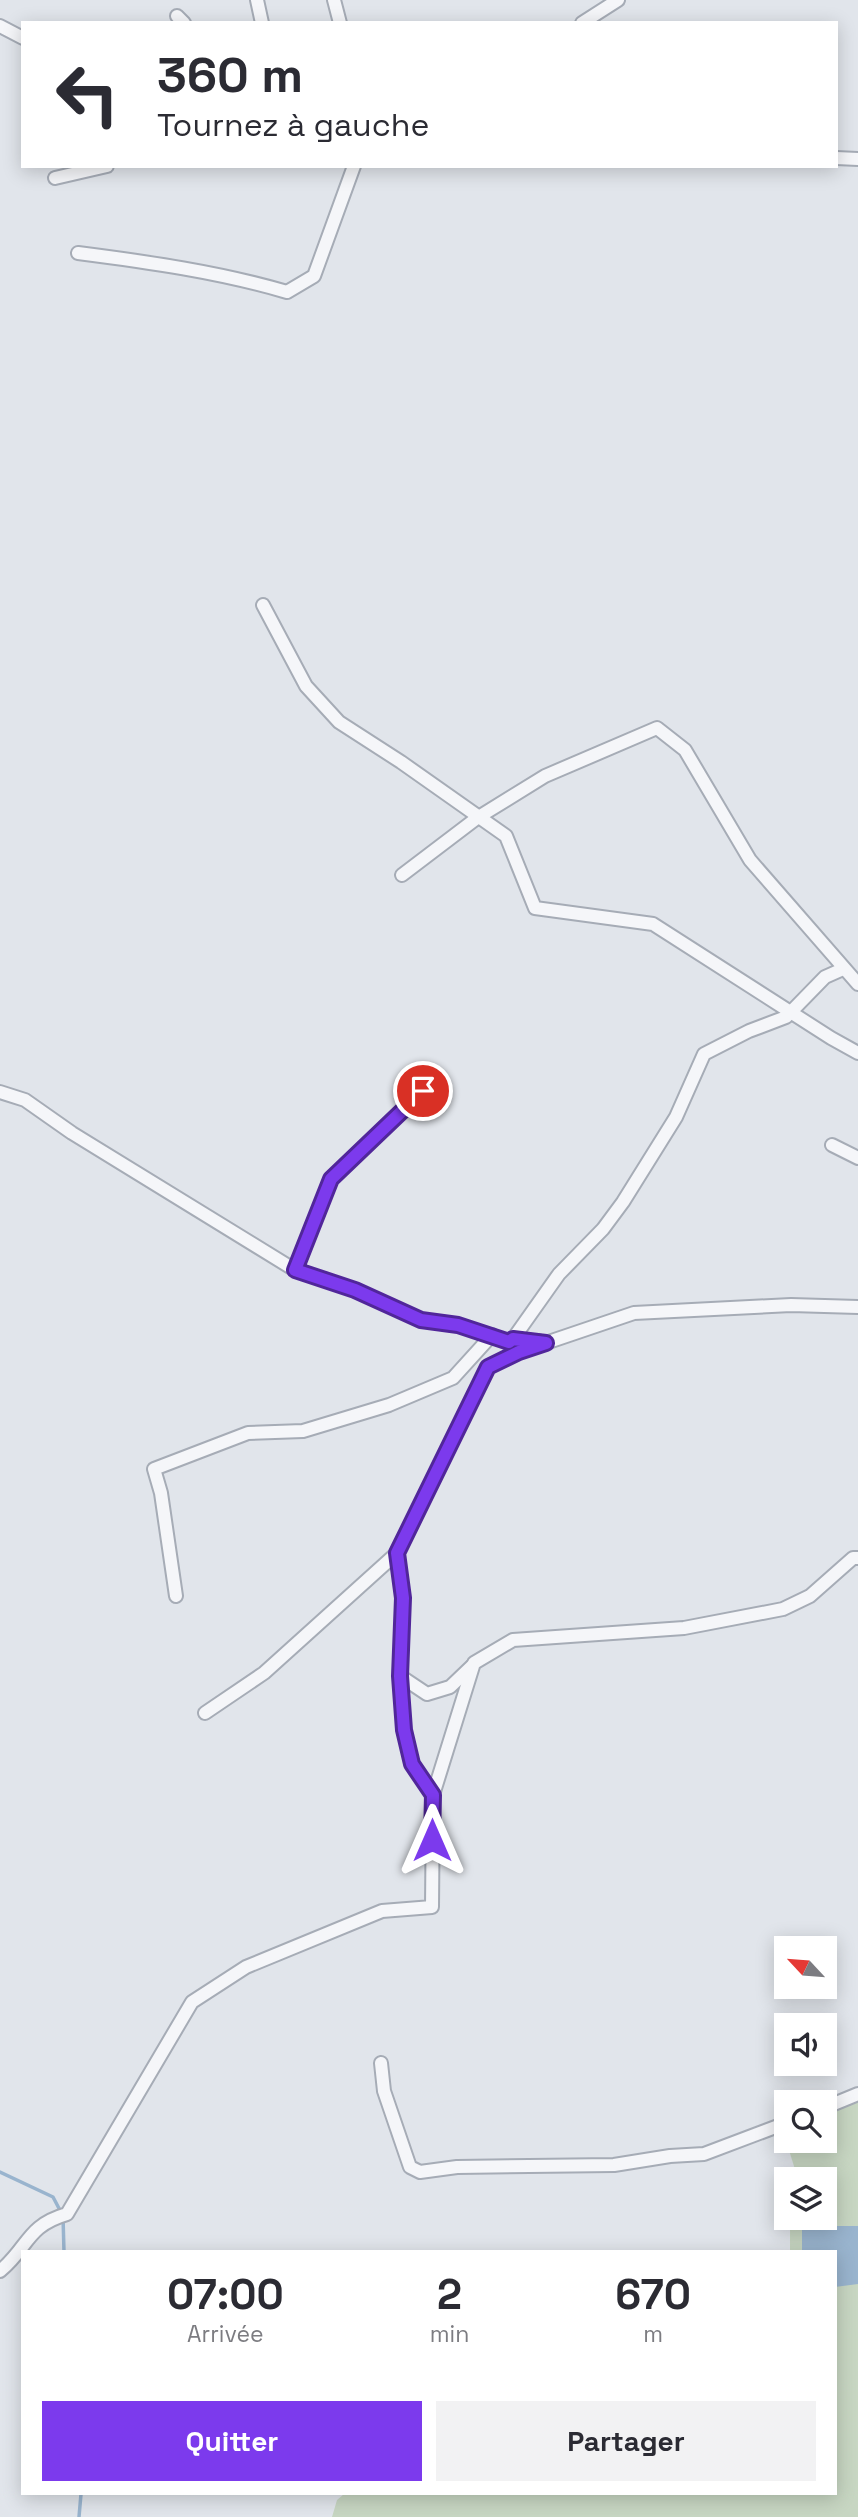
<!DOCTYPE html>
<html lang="fr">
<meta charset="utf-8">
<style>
:root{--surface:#fff;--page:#f2f2f3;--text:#2b2b33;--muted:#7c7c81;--accent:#7c3aed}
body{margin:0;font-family:"Space Grotesk",sans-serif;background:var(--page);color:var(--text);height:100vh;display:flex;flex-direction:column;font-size:26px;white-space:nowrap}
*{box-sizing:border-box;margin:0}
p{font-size:23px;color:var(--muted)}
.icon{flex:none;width:38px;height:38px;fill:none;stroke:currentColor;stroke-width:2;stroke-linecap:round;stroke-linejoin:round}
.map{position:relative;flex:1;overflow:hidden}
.side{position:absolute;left:21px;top:2250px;width:816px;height:245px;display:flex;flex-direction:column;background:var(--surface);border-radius:0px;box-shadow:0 4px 18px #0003}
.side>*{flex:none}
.guide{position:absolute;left:21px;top:21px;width:817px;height:147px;border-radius:0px;box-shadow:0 4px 18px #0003;background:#fff;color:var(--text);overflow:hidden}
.needle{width:46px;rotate:296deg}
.buttons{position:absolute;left:774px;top:1936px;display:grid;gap:14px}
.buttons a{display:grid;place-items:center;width:63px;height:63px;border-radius:0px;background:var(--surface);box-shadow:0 4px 18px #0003;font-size:35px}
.pin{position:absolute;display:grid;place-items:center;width:60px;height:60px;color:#fff;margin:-30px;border:4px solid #fff;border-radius:50%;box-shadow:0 2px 7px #0007}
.me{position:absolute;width:77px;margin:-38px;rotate:0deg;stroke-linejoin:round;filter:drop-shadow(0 0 5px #0008)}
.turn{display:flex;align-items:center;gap:24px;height:147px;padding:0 21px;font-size:32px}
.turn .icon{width:91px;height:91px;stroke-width:2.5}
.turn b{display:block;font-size:49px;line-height:60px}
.eta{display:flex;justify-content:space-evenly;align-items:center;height:119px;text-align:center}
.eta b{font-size:42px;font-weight:800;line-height:49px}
.button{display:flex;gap:14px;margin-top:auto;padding:14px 21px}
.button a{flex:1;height:80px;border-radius:0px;background:var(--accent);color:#fff;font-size:28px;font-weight:800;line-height:80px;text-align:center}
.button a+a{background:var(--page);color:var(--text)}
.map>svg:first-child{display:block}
.green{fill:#c7d6c2}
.water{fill:#99b4ce}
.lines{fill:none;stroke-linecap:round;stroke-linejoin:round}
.stream{stroke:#99b4ce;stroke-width:3.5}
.street-casing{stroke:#a6acb6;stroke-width:16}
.street{stroke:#f5f6f9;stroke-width:12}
.route-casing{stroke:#51269a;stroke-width:18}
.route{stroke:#7c3aed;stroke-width:12}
</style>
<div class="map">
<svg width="858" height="2517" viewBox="0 0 858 2517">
<rect width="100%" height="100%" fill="#e1e5eb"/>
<polygon class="green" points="858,2102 858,2517 332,2517 337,2500 344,2494 835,2494 835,2252 790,2252 790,2222 795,2217 824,2217 824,2179 798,2179 783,2131 786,2129 786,2140 824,2140 824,2115"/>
<polygon class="water" points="808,2226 858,2226 858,2284 835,2287 835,2252 802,2252 802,2230"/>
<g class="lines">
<g class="stream">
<polyline points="0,2172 53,2197 63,2216 64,2252"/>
<polyline points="79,2517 81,2494"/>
</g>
<g class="street-casing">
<g id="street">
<polyline points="257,0 262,23"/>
<polyline points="334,0 340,23"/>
<polyline points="177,16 184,23"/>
<polyline points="582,23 618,0"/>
<polyline points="0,26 23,38"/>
<polyline points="836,158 858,159"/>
<polyline points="55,178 107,166"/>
<path d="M78,253C148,262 219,272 287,292L314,276L354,166"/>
<polyline points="263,605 306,686 339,722 401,762 506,836 535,908 653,924 831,1038 858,1053"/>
<polyline points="402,875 477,818 545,776 657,728 685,750 750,860 858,984"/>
<polyline points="0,1092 25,1100 72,1133 295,1270 355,1290 421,1320 458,1325 509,1342 513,1339 542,1342"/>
<polyline points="832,1145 858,1158"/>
<polyline points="295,1270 331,1179 423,1091"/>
<polyline points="513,1339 559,1274 603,1229 623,1202 676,1117 704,1054 749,1031 786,1017 825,977 843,969"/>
<polyline points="176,1596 161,1493 154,1469 248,1433 303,1431 389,1405 453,1378 492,1335"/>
<polyline points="472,1666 450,1687 427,1694 400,1676 403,1598 397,1553 488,1367 519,1352 634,1313 791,1305 858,1307"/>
<polyline points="400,1676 404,1729 412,1764 433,1795"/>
<polyline points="205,1713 264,1673 397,1553"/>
<polyline points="381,2063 384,2091 410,2167 420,2172 457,2167 614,2165 670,2156 704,2154 786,2123"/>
<polyline points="824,2108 858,2094"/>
<path d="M0,2271C29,2247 26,2226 67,2214L192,2002L246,1967L382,1911L432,1907L433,1795L474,1663L513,1640L684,1628L783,1609L810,1596L853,1558H858"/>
</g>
</g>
<use href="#street" class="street"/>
</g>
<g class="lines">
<g class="route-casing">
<polyline id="route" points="423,1091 331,1179 295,1270 355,1290 421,1320 458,1325 509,1342 513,1339 546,1343 519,1352 488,1367 397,1553 403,1598 400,1676 404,1730 412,1764 433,1795 432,1840"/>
</g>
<use href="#route" class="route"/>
</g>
</svg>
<div class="buttons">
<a><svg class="needle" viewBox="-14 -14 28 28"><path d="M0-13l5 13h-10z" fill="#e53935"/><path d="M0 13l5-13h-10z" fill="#7c7c81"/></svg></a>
<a><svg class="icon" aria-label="sound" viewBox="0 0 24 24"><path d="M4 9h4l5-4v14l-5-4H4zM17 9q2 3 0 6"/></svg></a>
<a><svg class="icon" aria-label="search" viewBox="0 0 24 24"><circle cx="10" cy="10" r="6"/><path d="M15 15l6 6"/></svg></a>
<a><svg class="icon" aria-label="layers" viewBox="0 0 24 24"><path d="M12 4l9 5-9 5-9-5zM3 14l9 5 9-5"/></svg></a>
</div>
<div class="pin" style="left:423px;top:1091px;background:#d93025"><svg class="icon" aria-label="arrive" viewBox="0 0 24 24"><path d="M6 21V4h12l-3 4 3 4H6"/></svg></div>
<svg class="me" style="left:432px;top:1840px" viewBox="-20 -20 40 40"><path d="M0-17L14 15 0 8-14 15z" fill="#7c3aed" stroke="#fff" stroke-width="4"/></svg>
<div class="guide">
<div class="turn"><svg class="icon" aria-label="left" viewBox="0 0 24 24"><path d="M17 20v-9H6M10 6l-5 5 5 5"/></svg><div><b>360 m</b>Tournez à gauche</div></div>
</div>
<section class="side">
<div class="eta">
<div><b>07:00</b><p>Arrivée</p></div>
<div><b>2</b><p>min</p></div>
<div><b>670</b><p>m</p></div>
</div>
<div class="button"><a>Quitter</a><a>Partager</a></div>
</section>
</div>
